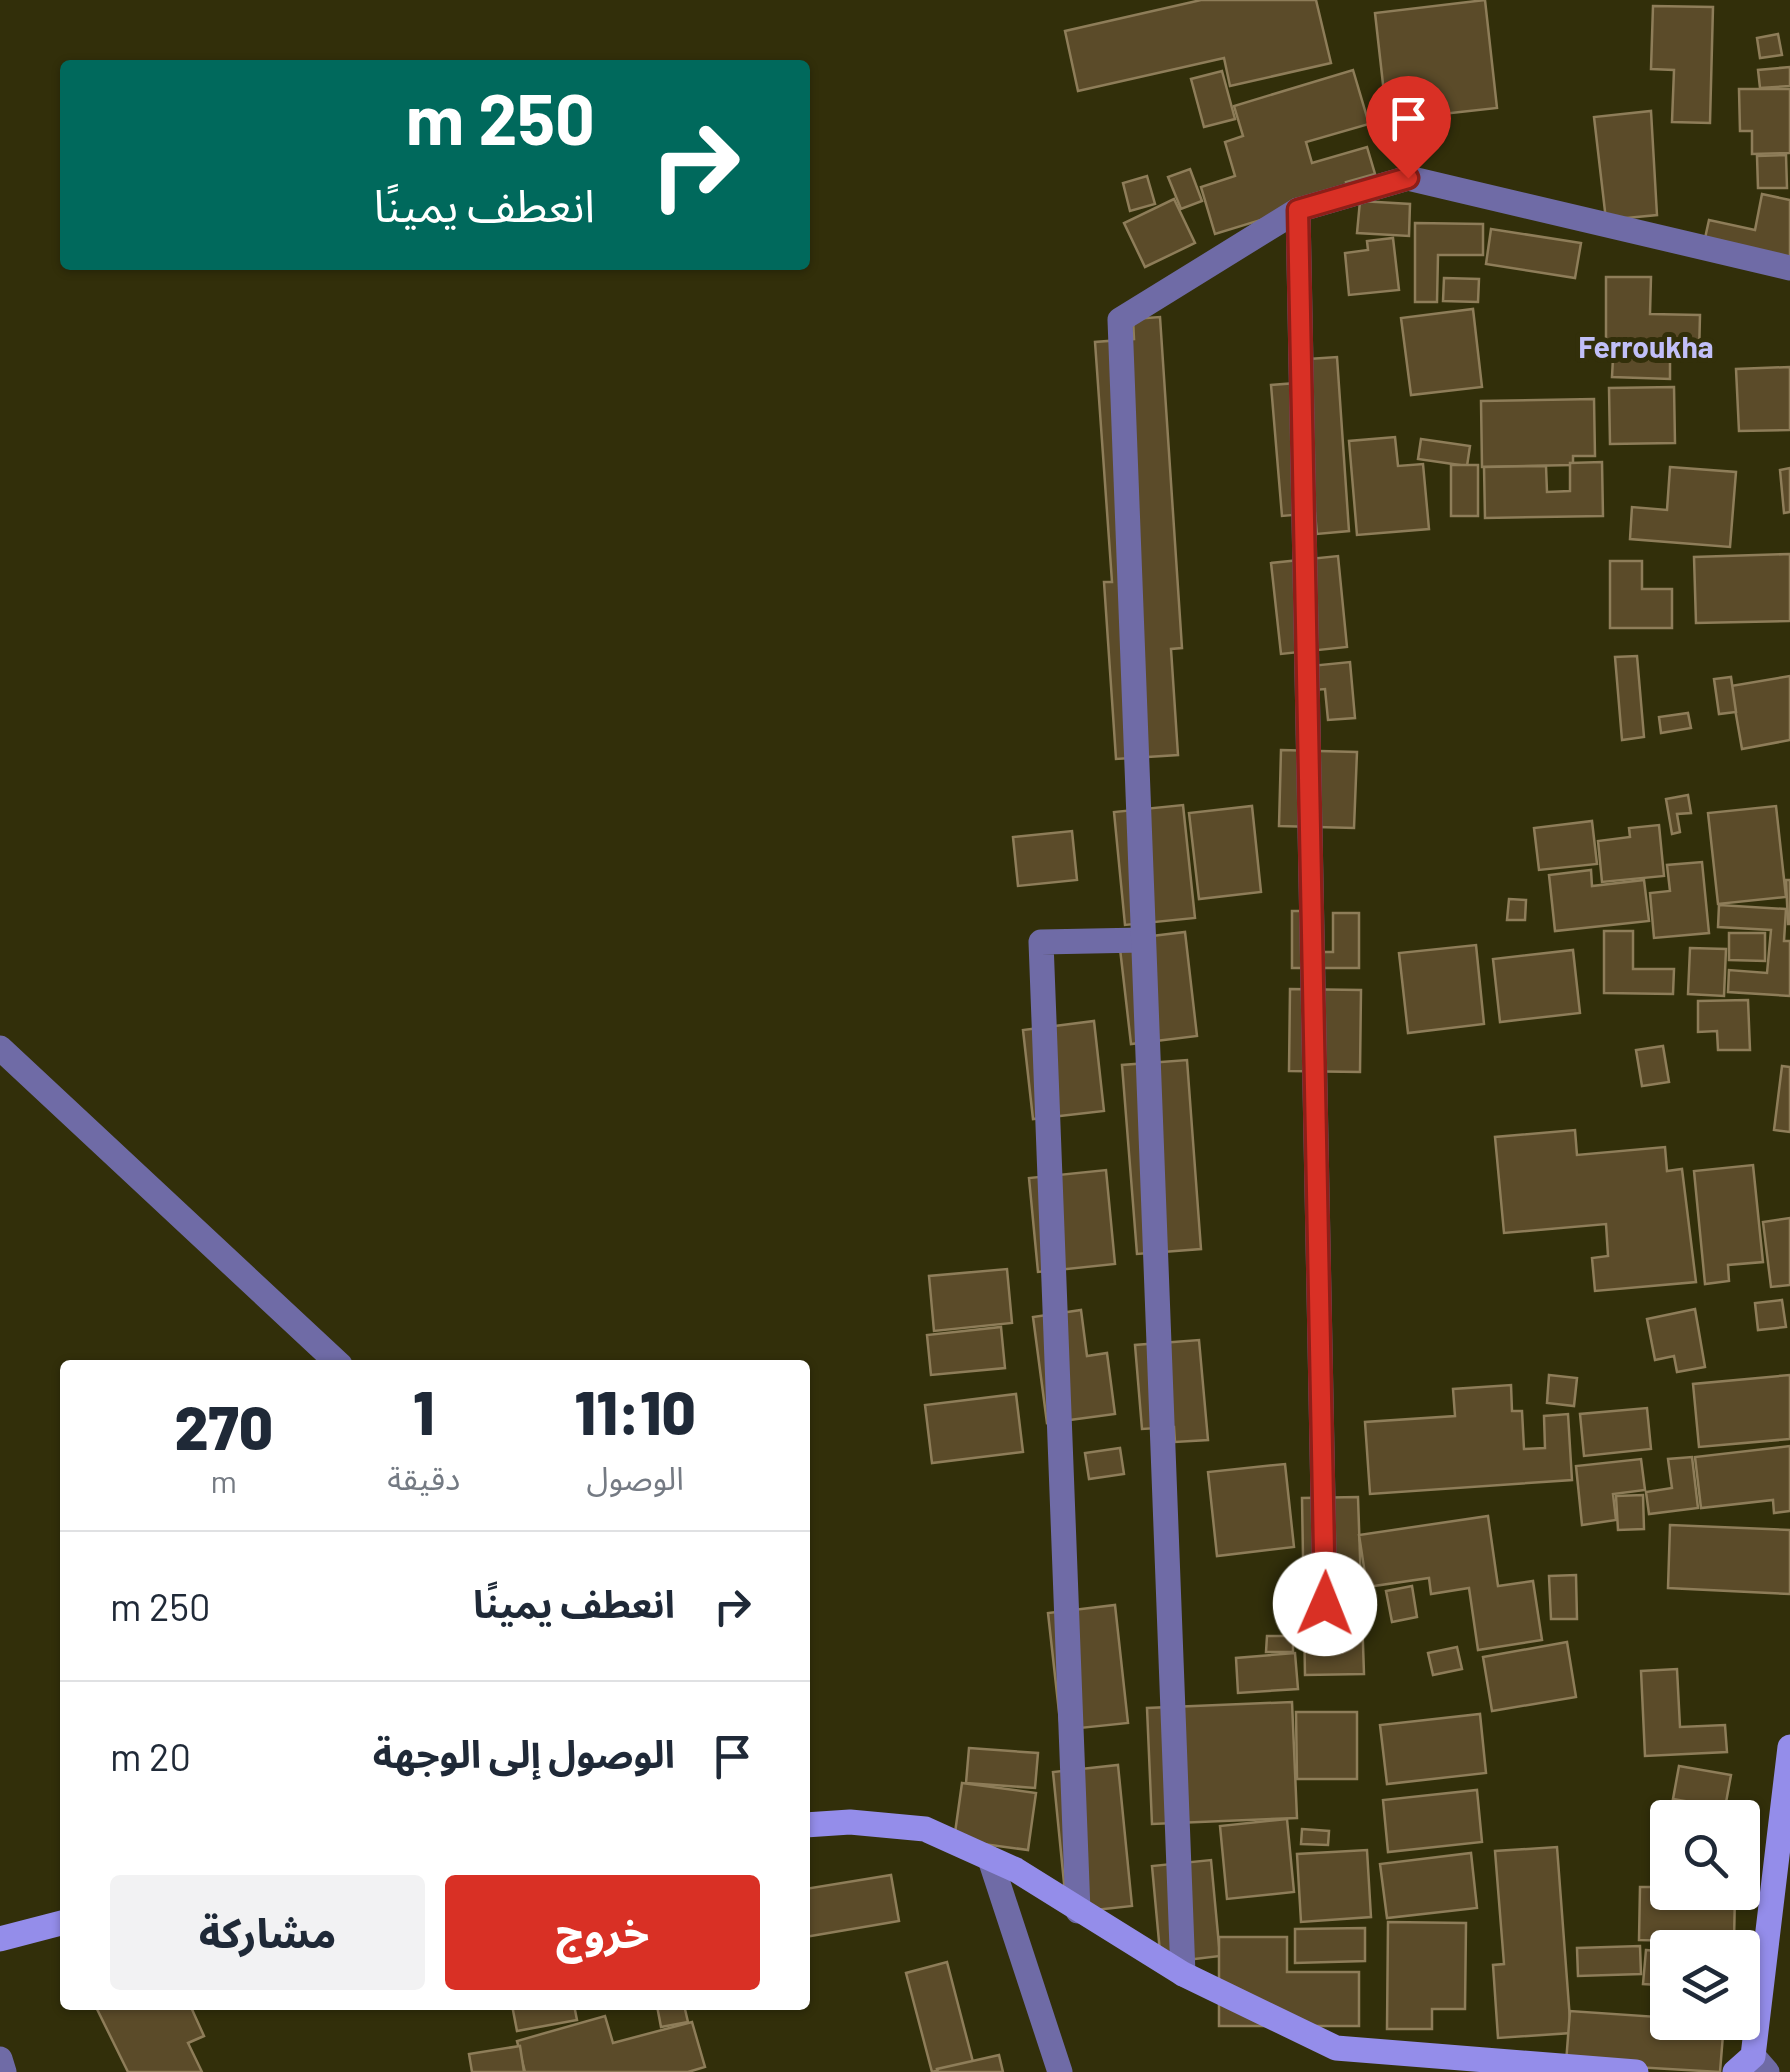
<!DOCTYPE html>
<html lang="ar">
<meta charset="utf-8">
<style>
:root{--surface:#fff;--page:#f2f2f3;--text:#1f2937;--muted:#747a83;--line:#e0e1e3;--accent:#d93025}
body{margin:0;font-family:Barlow,"Noto Sans Arabic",sans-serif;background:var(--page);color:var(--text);direction:rtl;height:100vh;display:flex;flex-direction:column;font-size:38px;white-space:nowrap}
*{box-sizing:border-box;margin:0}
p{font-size:32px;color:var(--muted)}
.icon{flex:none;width:55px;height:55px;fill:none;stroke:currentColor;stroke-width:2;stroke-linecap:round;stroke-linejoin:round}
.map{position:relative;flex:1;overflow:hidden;direction:ltr}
.panel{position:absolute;left:60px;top:1360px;width:750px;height:650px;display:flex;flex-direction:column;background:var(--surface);border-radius:10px;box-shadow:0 2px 8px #0004;direction:rtl}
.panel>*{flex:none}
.top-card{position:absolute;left:60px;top:60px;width:750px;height:210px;border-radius:10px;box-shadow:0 2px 8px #0004;direction:rtl;background:#00695c;color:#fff;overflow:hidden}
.buttons{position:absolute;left:1650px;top:1800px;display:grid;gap:20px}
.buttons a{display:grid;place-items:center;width:110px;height:110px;border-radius:10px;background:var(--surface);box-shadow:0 2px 8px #0004;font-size:50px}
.pin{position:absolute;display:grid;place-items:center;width:85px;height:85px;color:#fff;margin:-102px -42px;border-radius:50% 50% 50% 0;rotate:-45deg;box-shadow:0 0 10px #0007}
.pin .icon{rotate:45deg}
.me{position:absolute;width:110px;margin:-55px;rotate:1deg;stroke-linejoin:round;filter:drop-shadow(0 0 8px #0008)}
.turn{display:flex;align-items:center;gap:35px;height:210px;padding:0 50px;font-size:45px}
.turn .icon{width:130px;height:130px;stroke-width:2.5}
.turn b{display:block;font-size:70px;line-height:85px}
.eta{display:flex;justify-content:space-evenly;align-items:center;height:170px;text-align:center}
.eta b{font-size:60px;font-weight:800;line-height:70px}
.primary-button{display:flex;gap:20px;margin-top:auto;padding:20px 50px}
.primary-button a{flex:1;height:115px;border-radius:10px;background:var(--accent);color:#fff;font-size:40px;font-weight:800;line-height:115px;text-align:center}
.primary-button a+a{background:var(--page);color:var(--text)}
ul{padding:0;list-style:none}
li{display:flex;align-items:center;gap:30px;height:150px;padding:0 50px;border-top:2px solid var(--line)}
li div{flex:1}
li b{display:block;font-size:38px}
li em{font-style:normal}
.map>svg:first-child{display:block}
.building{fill:#5b4b29;stroke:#8e7d59;stroke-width:2.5}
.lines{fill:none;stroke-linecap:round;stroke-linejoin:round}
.street{stroke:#6f6ba6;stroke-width:25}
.secondary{stroke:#948dea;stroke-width:25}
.route-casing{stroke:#8d1f18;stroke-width:25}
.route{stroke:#d93025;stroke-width:18}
.labels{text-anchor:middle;stroke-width:10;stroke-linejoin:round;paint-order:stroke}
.quarter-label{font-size:30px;font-weight:bold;fill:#c1bff8;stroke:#322f0a}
</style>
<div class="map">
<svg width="1790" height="2072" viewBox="0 0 1790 2072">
<rect width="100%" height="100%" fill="#322f0a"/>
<g class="building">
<polygon points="1201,0 1316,0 1331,63 1230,86 1224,58 1078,91 1065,31"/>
<polygon points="1485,0 1497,108 1405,118 1403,99 1385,102 1375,13"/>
<polygon points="1653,6 1713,7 1710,123 1672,122 1674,70 1651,69"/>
<polygon points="1778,34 1782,55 1760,58 1757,38"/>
<polygon points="1790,67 1790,86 1760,88 1758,70"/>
<polygon points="1353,70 1369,124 1306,142 1312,163 1367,147 1375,174 1346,182 1349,193 1215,234 1201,187 1235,176 1225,142 1243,136 1234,106"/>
<polygon points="1222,71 1235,119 1204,127 1191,79"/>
<polygon points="1739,89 1790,89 1790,153 1752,154 1752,131 1740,131"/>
<polygon points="1651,111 1657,215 1606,220 1594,117"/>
<polygon points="1786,155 1787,188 1758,188 1757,156"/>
<polygon points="1190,169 1202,201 1181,209 1168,177"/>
<polygon points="1147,176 1155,204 1130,211 1123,183"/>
<polygon points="1762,194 1790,200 1790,271 1702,252 1709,220 1755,230"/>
<polygon points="1174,199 1195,243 1145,267 1124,223"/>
<polygon points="1360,201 1410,204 1409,236 1357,233"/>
<polygon points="1415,223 1483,224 1483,255 1438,255 1437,302 1415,302"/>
<polygon points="1491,229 1581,243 1575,278 1486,264"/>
<polygon points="1393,238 1399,290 1349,295 1345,253 1368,250 1367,241"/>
<polygon points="1606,277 1651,277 1650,314 1700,315 1699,355 1606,354"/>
<polygon points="1444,278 1479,279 1478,302 1443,301"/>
<polygon points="1473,309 1482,387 1411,395 1401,318"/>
<polygon points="1160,317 1182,648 1171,649 1178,755 1116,759 1104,582 1112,582 1095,342 1134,339 1133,319"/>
<polygon points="1337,357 1349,531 1317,534 1315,513 1282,516 1271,385 1296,383 1294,360"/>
<polygon points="1613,358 1670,360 1670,379 1612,377"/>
<polygon points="1790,367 1790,430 1739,431 1736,369"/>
<polygon points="1674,387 1675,443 1610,444 1609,388"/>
<polygon points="1594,399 1595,456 1573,456 1573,465 1482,467 1481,401"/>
<polygon points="1395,437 1398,466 1423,464 1429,529 1357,535 1349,441"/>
<polygon points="1421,439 1470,446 1467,466 1418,459"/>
<polygon points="1602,462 1603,516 1485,518 1484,467 1546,466 1547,492 1570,491 1570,463"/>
<rect x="1451" y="465" width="27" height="51"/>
<polygon points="1670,467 1736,472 1730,547 1630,539 1632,507 1667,510"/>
<polygon points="1790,468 1790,512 1784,513 1780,470"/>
<polygon points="1790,554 1790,621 1696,623 1694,557"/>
<polygon points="1338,556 1347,647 1281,654 1271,563"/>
<polygon points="1610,561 1642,561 1642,589 1672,589 1672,628 1610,628"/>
<polygon points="1637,656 1644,737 1622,740 1615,657"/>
<polygon points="1350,662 1355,718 1328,720 1325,689 1303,691 1300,667"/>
<polygon points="1790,676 1790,740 1742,749 1731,686"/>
<polygon points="1731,677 1736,712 1719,714 1714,679"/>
<polygon points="1688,713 1691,728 1661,733 1659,717"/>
<polygon points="1281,750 1357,752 1354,828 1279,826"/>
<polygon points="1688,795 1691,813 1677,814 1680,832 1672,834 1666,799"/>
<polygon points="1183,805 1195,918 1125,925 1114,812"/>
<polygon points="1252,806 1261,892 1199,899 1189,813"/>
<polygon points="1776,806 1786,897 1718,904 1708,813"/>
<polygon points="1592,821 1597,864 1539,870 1534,828"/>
<polygon points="1659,825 1664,876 1602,882 1598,841 1630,837 1629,828"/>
<polygon points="1072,831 1077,880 1018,886 1013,837"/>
<polygon points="1702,862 1709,933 1654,938 1650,893 1670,891 1667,865"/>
<polygon points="1591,870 1592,886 1644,880 1649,921 1555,931 1549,875"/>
<polygon points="1786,880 1790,880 1790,924 1788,924"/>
<polygon points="1509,899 1526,900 1525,920 1507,920"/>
<polygon points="1719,905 1786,909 1784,941 1790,941 1790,996 1728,992 1729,970 1767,973 1771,930 1718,927"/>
<polygon points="1292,911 1316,911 1316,952 1333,952 1333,913 1359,913 1359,968 1292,968"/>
<polygon points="1604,931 1633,931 1633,969 1674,969 1673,994 1604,993"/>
<polygon points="1185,932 1197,1036 1131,1044 1119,940"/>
<polygon points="1729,933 1765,933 1765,961 1729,960"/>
<polygon points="1476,945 1484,1024 1408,1033 1399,953"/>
<polygon points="1690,948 1726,949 1724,996 1688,994"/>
<polygon points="1573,950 1580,1013 1500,1022 1493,959"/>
<polygon points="1290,989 1361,990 1360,1072 1289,1071"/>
<polygon points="1748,1000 1750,1050 1718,1050 1717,1031 1698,1032 1698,1001"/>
<polygon points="1094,1021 1104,1111 1033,1119 1023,1030"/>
<polygon points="1663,1046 1669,1082 1642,1086 1636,1050"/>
<polygon points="1187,1060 1201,1249 1137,1254 1122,1065"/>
<polygon points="1782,1066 1790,1067 1790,1132 1774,1130"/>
<polygon points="1575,1130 1577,1155 1665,1147 1667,1171 1682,1169 1696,1282 1595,1291 1592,1258 1608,1256 1606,1224 1504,1233 1495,1137"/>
<polygon points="1753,1165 1763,1262 1728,1265 1729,1281 1705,1284 1694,1171"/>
<polygon points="1106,1170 1115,1264 1038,1272 1029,1178"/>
<polygon points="1790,1218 1790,1285 1771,1287 1763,1222"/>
<polygon points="1007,1269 1012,1323 934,1331 929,1276"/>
<polygon points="1782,1300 1786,1327 1758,1330 1755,1303"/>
<polygon points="1695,1309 1705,1367 1677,1372 1674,1356 1655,1360 1647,1319"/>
<polygon points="1081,1310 1087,1356 1107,1353 1115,1414 1047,1423 1033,1317"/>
<polygon points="1001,1327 1005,1368 931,1375 927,1335"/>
<polygon points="1199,1340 1208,1440 1175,1442 1174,1427 1142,1429 1135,1345"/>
<polygon points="1549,1375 1577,1378 1574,1406 1547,1403"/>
<polygon points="1790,1375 1790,1439 1699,1447 1693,1384"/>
<polygon points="1511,1385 1512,1411 1522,1411 1524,1449 1545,1448 1544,1416 1568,1414 1572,1480 1370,1494 1365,1422 1455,1416 1453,1389"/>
<polygon points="1016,1394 1023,1452 932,1463 925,1405"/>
<polygon points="1647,1408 1651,1449 1584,1456 1580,1414"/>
<polygon points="1790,1446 1790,1511 1774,1513 1773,1500 1701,1508 1695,1457"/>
<polygon points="1120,1448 1124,1474 1089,1479 1085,1453"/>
<polygon points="1692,1457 1698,1508 1649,1514 1646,1492 1672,1488 1668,1459"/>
<polygon points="1641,1459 1645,1490 1613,1494 1616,1520 1582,1525 1576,1466"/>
<polygon points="1285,1464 1294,1547 1217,1556 1208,1472"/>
<polygon points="1643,1495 1644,1529 1618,1530 1616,1496"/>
<polygon points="1358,1497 1364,1674 1305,1675 1302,1498"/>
<polygon points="1488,1516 1498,1586 1533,1581 1542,1640 1478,1650 1469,1588 1431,1594 1429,1578 1367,1587 1359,1535"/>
<polygon points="1670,1525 1790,1530 1790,1594 1668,1588"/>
<polygon points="1576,1575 1577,1619 1551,1619 1549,1576"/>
<polygon points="1412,1586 1417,1617 1392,1622 1386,1591"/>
<polygon points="1115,1605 1128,1723 1061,1730 1048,1613"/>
<polygon points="1267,1636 1293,1636 1293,1652 1266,1652"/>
<polygon points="1567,1642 1576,1697 1492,1711 1483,1657"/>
<polygon points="1457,1647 1462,1669 1433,1675 1428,1653"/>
<polygon points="1295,1653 1298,1689 1238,1693 1236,1658"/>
<polygon points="1677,1669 1680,1727 1725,1725 1727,1752 1645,1756 1641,1671"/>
<polygon points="1292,1702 1297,1818 1152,1824 1147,1708"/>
<polygon points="1296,1712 1357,1712 1357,1779 1297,1779"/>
<polygon points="1480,1714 1486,1773 1387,1784 1380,1725"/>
<polygon points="969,1748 1038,1753 1035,1788 966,1783"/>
<polygon points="1118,1765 1132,1906 1067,1913 1053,1772"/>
<polygon points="1679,1766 1731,1775 1725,1808 1673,1799"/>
<polygon points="962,1783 1036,1793 1028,1850 954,1840"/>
<polygon points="1477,1790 1482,1842 1388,1852 1383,1800"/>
<polygon points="1287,1819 1294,1892 1227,1899 1220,1826"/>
<polygon points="1302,1829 1329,1831 1328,1845 1301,1844"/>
<polygon points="1658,1831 1668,1831 1668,1892 1735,1892 1734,1942 1639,1940 1640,1887 1658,1887"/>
<polygon points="1557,1847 1571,2033 1498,2038 1493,1965 1504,1964 1495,1851"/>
<polygon points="1367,1850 1371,1917 1301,1922 1297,1854"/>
<polygon points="1471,1853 1477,1908 1387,1918 1380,1864"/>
<polygon points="1211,1860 1220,1956 1161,1963 1152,1866"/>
<polygon points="891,1875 899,1921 805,1937 805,1889"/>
<polygon points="1388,1922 1466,1923 1465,2009 1432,2009 1432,2029 1387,2029"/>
<polygon points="1365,1928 1365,1961 1295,1963 1295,1929"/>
<polygon points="1219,1937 1287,1937 1287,1972 1359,1972 1359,2026 1219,2026"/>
<polygon points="1640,1946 1641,1974 1578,1976 1577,1948"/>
<polygon points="1646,1950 1668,1952 1668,2022 1724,2022 1720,2072 1566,2063 1570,2011 1657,2017 1659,1985 1643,1984"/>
<polygon points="947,1962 973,2062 932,2072 906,1973"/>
<polygon points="95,2005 190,2005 204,2036 188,2043 202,2072 128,2072"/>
<polygon points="512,2005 574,2005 577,2020 517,2031"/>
<polygon points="684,2005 688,2022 661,2027 657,2006"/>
<polygon points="605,2016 613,2043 692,2022 705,2067 688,2072 525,2072 517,2041"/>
<polygon points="520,2046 524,2072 472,2072 469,2054"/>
<polygon points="999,2055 1003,2072 938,2072 937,2069"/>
</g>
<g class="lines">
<g class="street">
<polyline points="1298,210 1325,1604"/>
<polyline points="0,1048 340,1365"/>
<polyline points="990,1859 1060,2072"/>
<polyline points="1078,1911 1041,942 1143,940"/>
<polyline points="1183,1974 1120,320 1298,210 1408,178 1790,268"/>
<polyline points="1753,2056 1767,2072"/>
<polyline points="0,2059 4,2072"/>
</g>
<g class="secondary">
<polyline points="805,1825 850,1822 925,1829 1016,1870 1183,1974 1336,2048 1636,2072"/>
<polyline points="0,1939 65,1922"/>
<polyline points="1735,2072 1753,2056 1790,1747"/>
</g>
</g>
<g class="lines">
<g class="route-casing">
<polyline id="route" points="1325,1604 1298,210 1408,178"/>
</g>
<use href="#route" class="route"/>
</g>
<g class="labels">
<g class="quarter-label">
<text x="1646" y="358">Ferroukha</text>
</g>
</g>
</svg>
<div class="buttons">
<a><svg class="icon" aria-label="search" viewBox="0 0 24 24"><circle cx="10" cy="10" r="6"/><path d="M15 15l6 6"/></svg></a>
<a><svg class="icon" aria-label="layers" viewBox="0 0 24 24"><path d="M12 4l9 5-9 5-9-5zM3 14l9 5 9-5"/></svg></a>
</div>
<div class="pin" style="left:1408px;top:178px;background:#d93025"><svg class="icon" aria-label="arrive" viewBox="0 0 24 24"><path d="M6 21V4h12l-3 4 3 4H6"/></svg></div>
<svg class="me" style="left:1325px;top:1604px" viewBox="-20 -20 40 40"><circle r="19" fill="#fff"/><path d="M0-13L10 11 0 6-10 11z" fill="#d93025"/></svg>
<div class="top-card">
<div class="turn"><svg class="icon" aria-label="right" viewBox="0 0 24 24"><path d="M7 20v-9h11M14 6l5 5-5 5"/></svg><div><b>250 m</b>انعطف يمينًا</div></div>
</div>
<section class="panel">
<div class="eta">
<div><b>11:10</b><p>الوصول</p></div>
<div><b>1</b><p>دقيقة</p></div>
<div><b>270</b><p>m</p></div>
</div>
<ul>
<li><svg class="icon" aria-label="right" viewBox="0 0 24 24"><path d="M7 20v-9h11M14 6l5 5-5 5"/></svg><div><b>انعطف يمينًا</b></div><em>250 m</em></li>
<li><svg class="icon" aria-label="arrive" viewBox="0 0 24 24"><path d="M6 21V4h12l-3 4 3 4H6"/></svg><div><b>الوصول إلى الوجهة</b></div><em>20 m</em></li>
</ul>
<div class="primary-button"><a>خروج</a><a>مشاركة</a></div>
</section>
</div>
